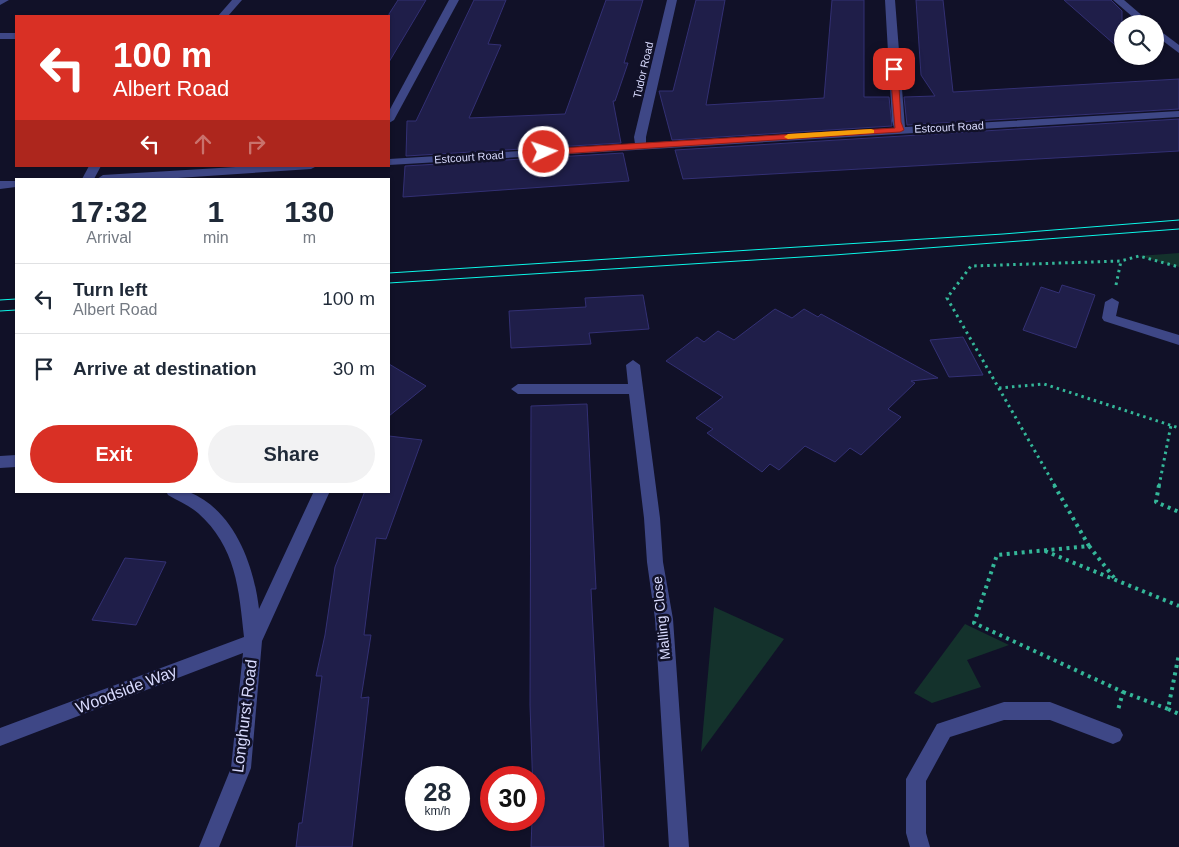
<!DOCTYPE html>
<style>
:root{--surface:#fff;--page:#f2f2f3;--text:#1f2937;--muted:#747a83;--line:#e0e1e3;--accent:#d93025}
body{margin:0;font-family:Helvetica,sans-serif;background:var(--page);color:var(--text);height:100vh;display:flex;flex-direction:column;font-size:19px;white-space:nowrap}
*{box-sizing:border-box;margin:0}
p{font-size:16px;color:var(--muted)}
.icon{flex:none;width:28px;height:28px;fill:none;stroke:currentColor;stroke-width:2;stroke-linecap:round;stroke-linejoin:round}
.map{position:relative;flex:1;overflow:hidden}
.details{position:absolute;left:15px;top:178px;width:375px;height:315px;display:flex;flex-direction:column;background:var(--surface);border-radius:0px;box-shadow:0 1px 4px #0004}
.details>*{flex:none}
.banner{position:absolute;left:15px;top:15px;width:375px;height:152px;border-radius:0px;box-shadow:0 1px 4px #0004;background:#d93025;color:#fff;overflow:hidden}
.buttons{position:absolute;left:1114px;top:15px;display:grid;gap:10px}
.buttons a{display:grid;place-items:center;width:50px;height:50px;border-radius:50%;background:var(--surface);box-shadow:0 1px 4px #0004;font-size:25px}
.speed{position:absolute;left:405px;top:766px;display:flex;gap:10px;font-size:25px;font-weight:700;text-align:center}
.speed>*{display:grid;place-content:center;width:65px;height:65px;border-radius:50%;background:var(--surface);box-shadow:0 1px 4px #0004;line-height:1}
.speed small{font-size:12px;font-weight:400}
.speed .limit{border:8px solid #d22;background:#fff;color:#111}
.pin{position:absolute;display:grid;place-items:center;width:42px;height:42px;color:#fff;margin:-21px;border-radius:10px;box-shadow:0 2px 8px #0006}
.me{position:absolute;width:55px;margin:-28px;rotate:87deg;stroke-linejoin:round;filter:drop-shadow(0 0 4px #0008)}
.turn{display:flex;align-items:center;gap:18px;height:105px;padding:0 15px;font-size:22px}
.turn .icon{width:65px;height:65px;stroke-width:2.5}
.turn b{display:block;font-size:35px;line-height:42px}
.lanes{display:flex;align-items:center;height:48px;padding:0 15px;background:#0003;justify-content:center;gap:25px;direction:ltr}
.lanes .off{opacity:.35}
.eta{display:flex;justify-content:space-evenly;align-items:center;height:85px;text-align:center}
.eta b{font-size:30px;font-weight:700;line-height:35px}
.button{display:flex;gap:10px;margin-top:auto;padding:10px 15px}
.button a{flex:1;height:58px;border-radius:30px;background:var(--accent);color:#fff;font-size:20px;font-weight:700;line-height:58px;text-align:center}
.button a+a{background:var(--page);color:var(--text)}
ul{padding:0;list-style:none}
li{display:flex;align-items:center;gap:15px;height:70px;padding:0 15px;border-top:1px solid var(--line)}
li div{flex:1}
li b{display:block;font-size:19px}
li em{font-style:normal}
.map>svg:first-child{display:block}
.green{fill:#14322c}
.building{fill:#1f1e49;stroke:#333074}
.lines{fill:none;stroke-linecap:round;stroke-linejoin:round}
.path-far1{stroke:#34b799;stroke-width:3;stroke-dasharray:2.5 4;stroke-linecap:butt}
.path{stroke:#34b799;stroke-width:4;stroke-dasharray:3 4.5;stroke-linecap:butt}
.minor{fill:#3e4786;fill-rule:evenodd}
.tram{stroke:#0cf7e7;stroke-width:1}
.route{fill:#d93025;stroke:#8d1f18}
.slow{fill:#f59e0b}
.labels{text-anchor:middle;stroke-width:5;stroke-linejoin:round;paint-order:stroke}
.far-street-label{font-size:11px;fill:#d9dbfe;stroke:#111128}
.street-label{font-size:14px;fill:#d9dbfe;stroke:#111128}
.near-street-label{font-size:16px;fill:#d9dbfe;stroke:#111128}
</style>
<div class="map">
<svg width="1179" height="847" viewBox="0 0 1179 847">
<rect width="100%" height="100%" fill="#111128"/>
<g class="green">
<polygon points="1179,253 1179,267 1139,256"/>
<polygon points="714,607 784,639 701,752"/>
<polygon points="965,624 1009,645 967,660 981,687 932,703 914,693"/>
</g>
<g class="building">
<polygon points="398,0 426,0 389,62 389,14"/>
<polygon points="474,0 506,0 488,44 501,45 469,118 565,114 606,0 643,0 624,63 628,63 615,101 613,101 621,143 406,156 407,121 416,121"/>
<polygon points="696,0 725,0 706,105 824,98 832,0 864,0 864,97 889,97 892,126 672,140 659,91 673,91"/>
<polygon points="916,0 943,0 953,92 1179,79 1179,109 907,125 904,97 935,96 921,75"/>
<polygon points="1064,0 1111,0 1122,11 1122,51"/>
<polygon points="1179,119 1179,151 683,179 675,150"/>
<polygon points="623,153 629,181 403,197 405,166"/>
<polygon points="1062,285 1095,295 1076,348 1023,330 1041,287 1059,293"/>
<polygon points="643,295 649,329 589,333 591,344 511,348 509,311 586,307 585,298"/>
<polygon points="775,309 792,318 804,309 818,317 821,314 938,378 911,381 915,383 888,409 901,417 861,455 850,448 835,462 805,446 779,470 770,464 762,472 707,433 713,429 696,418 723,397 666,361 697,337 704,342 718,331 734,340"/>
<polygon points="963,337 983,375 949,377 930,340"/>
<polygon points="389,364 426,386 389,416"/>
<polygon points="587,404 596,589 591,589 604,847 531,847 532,820 534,820 530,705 531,406"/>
<polygon points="389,436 422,440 386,539 376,538 364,635 371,635 361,698 369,697 352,847 296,847 299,823 302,823 322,676 316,676 325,635 335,567 365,491 389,491"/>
<polygon points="125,558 166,562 136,625 92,620"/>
</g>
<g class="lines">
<g class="path-far1">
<polyline points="1116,285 1121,261"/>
<polyline points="999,388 1044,384 1179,428"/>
<polyline points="1055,486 947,298 971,266 1121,261 1139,256 1179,267"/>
<polyline points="1159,486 1171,425"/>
</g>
<g class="path">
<polyline points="1054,485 1089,546 997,555 974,623 1123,692 1118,710"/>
<polyline points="1159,485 1156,502 1179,512"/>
<polyline points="1089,546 1115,579"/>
<polyline points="1045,551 1179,606"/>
<polyline points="1123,692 1168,709 1179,654"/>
<polyline points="1168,709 1179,714"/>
</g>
<g class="minor">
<polygon points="0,0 9,0 0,5"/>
<polygon points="232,0 242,0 228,16 218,16"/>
<polygon points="449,0 459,0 394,120 389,123 389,111"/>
<polygon points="667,0 677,0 646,137 646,143 894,128 892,121 885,0 895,0 905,127 1179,111 1179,117 389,165 389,159 635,144 634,137"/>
<polygon points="1113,0 1124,0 1152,24 1141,24"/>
<polygon points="1155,27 1179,45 1179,53 1155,35"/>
<rect x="0" y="33" width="16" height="6"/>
<polygon points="89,166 101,166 94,179 82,179"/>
<polygon points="252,166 317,166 311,169 163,179 97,179 103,175"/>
<polygon points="0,181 16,181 16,187 0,189"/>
<polygon points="1112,298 1119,302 1116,316 1179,335 1179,345 1104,321 1102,318 1105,302"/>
<polygon points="633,360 640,365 660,518 663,562 673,619 689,847 669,847 655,619 647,562 644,518 629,394 518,394 511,389 518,384 628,384 626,365"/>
<polygon points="16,455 16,467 0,468 0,456"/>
<path d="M166,491C173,491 183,490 189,492C234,510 254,565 259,609L314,491H330L262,641L251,768L219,847H199L231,768L243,653L0,746V728L244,637C239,589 236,547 198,513C190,506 178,501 168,495Z"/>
<polygon points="1004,702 1050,702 1120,729 1123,735 1120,741 1113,744 1050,720 1004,720 950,737 926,781 926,833 930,847 910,847 906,833 906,779 937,724"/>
</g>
<g class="tram">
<polyline points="389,273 1003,234 1179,220"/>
<polyline points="389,283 834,255 1179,229"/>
<polyline points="0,300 16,299"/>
<polyline points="0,311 16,310"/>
</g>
</g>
<polygon class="route" points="894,67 898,69 901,122 904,130 900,132 544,155 540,152 544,149 895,128 890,69"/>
<polygon class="slow" points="871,129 874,130 874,133 788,139 784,137 788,134"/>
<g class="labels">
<g class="far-street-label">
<text transform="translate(643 70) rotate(-77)" y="4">Tudor Road</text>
<text transform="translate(949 127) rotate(-3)" y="4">Estcourt Road</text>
<text transform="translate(469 157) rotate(-4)" y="4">Estcourt Road</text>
</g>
<g class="street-label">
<text transform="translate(661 618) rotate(-96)" y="5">Malling Close</text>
</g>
<g class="near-street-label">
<text transform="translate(126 689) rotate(-21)" y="6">Woodside Way</text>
<text transform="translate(244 716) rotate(-83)" y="6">Longhurst Road</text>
</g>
</g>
</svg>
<div class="buttons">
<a><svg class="icon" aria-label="search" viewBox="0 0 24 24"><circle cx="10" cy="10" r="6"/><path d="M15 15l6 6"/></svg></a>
</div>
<div class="speed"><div>28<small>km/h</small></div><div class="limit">30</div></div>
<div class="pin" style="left:894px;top:69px;background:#d93025"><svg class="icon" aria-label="arrive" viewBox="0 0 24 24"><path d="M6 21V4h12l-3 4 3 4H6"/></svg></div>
<svg class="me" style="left:544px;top:152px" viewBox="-20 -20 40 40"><circle r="17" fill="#d93025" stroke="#fff" stroke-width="3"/><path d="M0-11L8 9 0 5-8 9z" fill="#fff"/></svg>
<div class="banner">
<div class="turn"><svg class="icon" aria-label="left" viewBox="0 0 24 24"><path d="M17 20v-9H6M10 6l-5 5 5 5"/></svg><div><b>100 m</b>Albert Road</div></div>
<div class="lanes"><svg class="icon" aria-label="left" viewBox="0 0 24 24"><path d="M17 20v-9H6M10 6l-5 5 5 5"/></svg><svg class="icon off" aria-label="ahead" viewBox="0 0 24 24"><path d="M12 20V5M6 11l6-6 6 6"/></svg><svg class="icon off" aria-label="right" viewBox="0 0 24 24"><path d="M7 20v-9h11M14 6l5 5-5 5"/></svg></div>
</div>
<section class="details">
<div class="eta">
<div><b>17:32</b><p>Arrival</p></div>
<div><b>1</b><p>min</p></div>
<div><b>130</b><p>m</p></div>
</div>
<ul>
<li><svg class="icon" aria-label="left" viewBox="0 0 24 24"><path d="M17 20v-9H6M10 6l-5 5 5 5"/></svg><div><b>Turn left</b><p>Albert Road</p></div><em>100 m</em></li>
<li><svg class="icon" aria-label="arrive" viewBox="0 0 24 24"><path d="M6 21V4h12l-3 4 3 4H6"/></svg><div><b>Arrive at destination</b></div><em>30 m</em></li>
</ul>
<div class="button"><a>Exit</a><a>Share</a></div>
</section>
</div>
